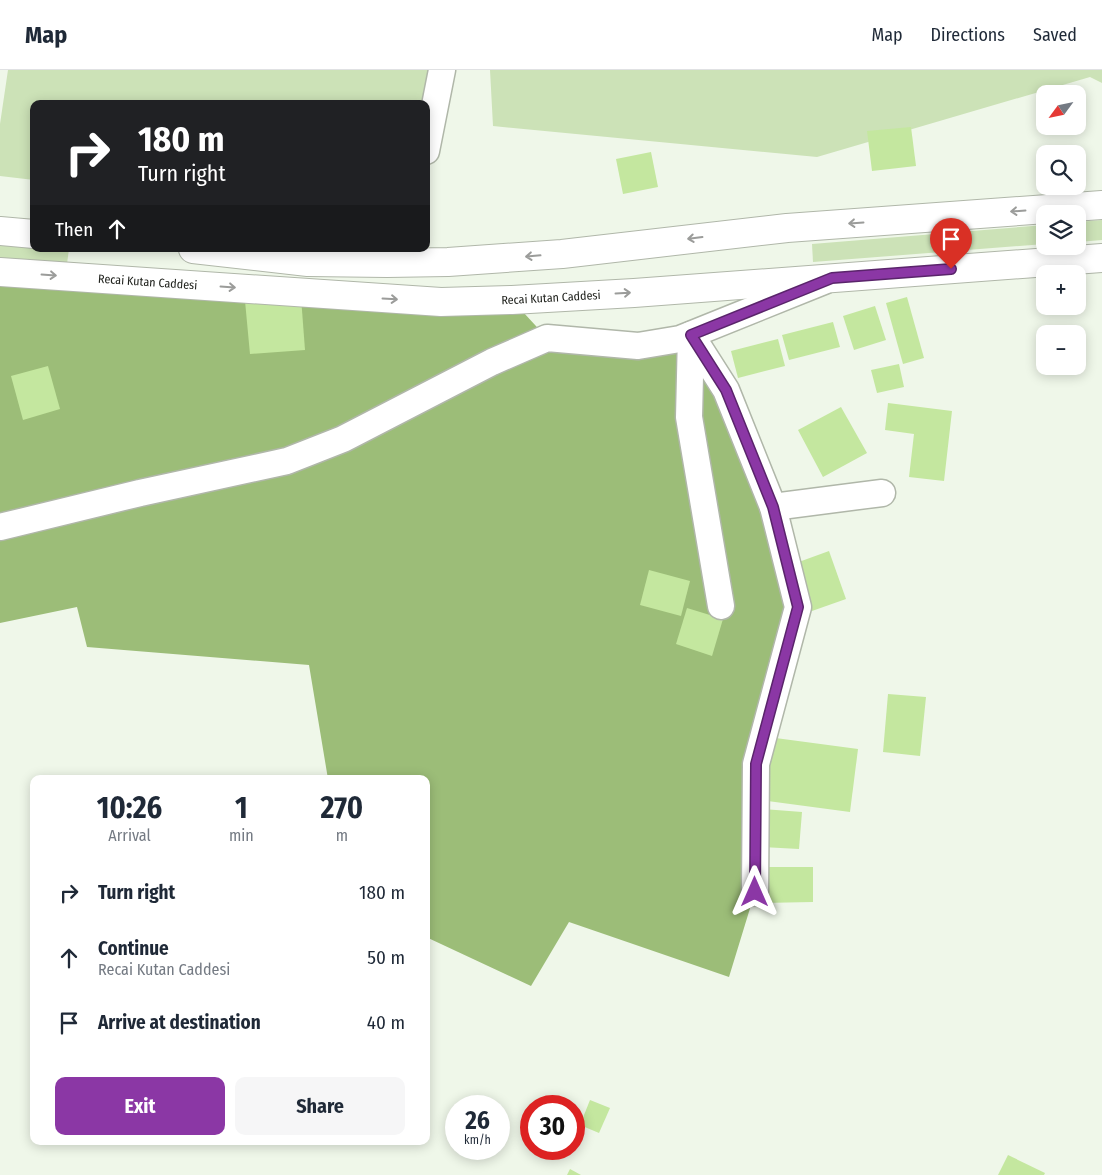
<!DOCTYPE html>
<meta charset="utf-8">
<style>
:root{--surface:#fff;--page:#f6f6f7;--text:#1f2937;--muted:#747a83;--line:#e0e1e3;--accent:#8b37a5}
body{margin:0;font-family:"Fira Sans Condensed",sans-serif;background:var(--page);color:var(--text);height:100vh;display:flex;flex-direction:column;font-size:19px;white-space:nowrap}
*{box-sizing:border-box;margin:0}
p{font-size:16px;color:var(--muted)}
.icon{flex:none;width:28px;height:28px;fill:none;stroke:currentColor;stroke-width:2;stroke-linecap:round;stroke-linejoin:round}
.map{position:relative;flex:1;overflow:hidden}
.side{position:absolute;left:30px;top:705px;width:400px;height:370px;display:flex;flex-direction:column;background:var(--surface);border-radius:10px;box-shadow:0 2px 12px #0003}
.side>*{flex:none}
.top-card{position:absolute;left:30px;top:30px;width:400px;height:152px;border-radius:10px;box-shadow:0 2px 12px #0003;background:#202124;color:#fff;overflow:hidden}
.needle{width:32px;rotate:237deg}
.buttons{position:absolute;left:1036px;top:15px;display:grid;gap:10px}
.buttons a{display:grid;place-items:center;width:50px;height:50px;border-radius:10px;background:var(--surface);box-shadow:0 2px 12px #0003;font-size:25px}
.speed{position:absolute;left:445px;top:1025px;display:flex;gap:10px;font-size:25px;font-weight:700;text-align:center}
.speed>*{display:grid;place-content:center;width:65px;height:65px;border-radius:50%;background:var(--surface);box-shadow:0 2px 12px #0003;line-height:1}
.speed small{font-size:12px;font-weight:400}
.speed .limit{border:8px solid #d22;background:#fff;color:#111}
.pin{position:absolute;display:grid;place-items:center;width:42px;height:42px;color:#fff;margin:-51px -21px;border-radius:50% 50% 50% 0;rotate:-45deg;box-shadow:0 0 5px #0007}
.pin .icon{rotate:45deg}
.me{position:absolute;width:55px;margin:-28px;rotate:0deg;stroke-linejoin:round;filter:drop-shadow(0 0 4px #0008)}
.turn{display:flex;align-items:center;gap:18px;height:105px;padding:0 25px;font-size:22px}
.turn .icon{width:65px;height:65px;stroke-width:2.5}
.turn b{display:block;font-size:35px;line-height:42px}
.then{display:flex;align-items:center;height:48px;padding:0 25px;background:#0003;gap:10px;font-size:19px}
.eta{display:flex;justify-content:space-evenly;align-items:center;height:85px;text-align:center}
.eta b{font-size:30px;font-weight:700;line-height:35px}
.action{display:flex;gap:10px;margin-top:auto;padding:10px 25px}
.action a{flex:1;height:58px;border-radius:10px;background:var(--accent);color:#fff;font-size:20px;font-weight:700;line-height:58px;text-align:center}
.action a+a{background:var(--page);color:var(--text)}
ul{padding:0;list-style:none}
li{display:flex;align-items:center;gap:15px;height:65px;padding:0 25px}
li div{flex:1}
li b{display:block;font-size:19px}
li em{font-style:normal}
header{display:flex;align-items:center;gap:30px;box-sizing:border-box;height:70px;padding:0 25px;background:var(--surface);border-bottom:1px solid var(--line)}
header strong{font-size:24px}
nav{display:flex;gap:28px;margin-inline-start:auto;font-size:18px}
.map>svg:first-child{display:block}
.green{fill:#cce2b7}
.forest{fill:#9cbd78}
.building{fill:#c4e79f}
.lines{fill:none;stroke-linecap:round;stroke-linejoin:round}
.minor-casing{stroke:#b0b7a9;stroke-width:29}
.major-casing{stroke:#b0b7a9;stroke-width:30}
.minor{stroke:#fff;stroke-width:26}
.major{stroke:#fff;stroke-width:28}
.oneway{stroke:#9b9c9a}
.route-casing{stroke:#5a246b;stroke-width:12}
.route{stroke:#8b37a5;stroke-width:9}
.labels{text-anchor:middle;stroke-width:4;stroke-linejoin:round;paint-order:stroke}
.street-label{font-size:12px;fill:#21231e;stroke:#fff}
</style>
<header>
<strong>Map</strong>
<nav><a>Map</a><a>Directions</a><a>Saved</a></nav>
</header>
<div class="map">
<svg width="1102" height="1105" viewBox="0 0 1102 1105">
<rect width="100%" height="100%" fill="#eff7e9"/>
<g class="green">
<polygon points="8,0 442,0 426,34 34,34 34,110 0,106 0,54"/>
<polygon points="490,0 1102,0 1102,13 1090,7 817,87 493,56"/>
<polygon points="1102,150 1102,170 1078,172 1078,152"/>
<polygon points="1045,155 1045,174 813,192 812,174"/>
<polygon points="0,172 34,175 34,179 69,179 67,194 0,189"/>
</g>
<polygon class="forest" points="0,201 512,230 547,268 691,265 798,537 756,694 755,822 729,907 569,852 531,916 426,867 426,709 328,709 309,595 87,577 77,537 0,553"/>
<g class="building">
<polygon points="911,57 916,96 872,101 867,61"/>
<polygon points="651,82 658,117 623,124 616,89"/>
<polygon points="301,227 305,280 250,284 245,231"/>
<polygon points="907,227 924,288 903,294 886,233"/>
<polygon points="875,236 886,270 854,280 843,246"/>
<polygon points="833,252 840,277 789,290 782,265"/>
<polygon points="778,269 785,296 738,308 731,281"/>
<polygon points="899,294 904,317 877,323 871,300"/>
<polygon points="48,296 60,339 23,350 11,306"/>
<polygon points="888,333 952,341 944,411 909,407 914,364 885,360"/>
<polygon points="841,337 867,383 823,407 798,360"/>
<polygon points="829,481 846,529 812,541 796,493"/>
<polygon points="649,500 690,511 681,546 640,535"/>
<polygon points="687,538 723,549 712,586 676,574"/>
<polygon points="888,624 926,627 920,686 883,682"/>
<polygon points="768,667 858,679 850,742 760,730"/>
<polygon points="763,739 802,742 799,779 761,777"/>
<polygon points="762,797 813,797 813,832 762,833"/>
<polygon points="590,1030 610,1038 599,1063 580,1055"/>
<polygon points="1008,1085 1045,1103 1044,1105 998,1105"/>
<polygon points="570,1099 581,1105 567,1105"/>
</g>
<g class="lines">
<g class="minor-casing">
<g id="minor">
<polyline points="426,81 442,0"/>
<polyline points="691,265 726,320 773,437 882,423"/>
<polyline points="691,265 689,347 721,536"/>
<polyline points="0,457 140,423 287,391 343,369 492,292 547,268 638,276 680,269 824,211"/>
<polyline points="755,822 756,694 798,537 773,437"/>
</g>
</g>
<g class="major-casing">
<g id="major">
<polyline points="0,161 34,164"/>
<polyline points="193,179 308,192 387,193 448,192 562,184 787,158 1102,135"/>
<path id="s1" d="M0,202L441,232L512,230L634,223L1102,188"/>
</g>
</g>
<use href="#minor" class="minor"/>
<use href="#major" class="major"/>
</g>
<defs><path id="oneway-shaft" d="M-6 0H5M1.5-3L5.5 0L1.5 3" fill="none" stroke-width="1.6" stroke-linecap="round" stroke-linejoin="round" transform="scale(1.25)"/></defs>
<g class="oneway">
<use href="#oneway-shaft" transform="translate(1018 141) rotate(176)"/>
<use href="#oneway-shaft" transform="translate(856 153) rotate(176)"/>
<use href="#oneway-shaft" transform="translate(695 168) rotate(173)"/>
<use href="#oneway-shaft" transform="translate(533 186) rotate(175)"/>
<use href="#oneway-shaft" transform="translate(49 205) rotate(4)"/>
<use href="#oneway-shaft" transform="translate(228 217) rotate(4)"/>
<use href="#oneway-shaft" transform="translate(623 223) rotate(-3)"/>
<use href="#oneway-shaft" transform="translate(390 229) rotate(3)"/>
</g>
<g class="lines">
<g class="route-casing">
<polyline id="route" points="755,822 756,694 798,537 773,437 726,320 691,265 832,208 951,199"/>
</g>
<use href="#route" class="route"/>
</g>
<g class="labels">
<g class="street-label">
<text dy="4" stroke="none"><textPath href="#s1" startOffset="148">Recai Kutan Caddesi</textPath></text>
<text dy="4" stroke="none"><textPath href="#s1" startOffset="552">Recai Kutan Caddesi</textPath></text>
</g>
</g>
</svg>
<div class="buttons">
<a><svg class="needle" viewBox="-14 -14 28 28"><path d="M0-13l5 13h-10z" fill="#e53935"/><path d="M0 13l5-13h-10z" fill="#747a83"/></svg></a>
<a><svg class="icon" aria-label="search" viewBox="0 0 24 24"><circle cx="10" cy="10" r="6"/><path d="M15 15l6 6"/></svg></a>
<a><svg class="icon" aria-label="layers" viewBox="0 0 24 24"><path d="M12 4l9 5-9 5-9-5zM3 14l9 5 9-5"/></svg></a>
<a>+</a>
<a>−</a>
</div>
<div class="speed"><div>26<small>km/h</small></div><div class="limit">30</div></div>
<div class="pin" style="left:951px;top:199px;background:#d93025"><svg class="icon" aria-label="arrive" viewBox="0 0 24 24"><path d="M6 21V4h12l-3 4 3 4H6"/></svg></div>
<svg class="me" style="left:755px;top:822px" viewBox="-20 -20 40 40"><path d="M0-17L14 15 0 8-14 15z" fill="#8b37a5" stroke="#fff" stroke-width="4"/></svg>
<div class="top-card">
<div class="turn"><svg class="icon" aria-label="right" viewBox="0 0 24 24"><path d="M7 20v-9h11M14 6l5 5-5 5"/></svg><div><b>180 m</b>Turn right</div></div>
<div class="then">Then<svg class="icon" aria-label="ahead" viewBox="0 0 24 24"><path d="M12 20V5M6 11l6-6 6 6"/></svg></div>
</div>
<section class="side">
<div class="eta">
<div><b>10:26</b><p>Arrival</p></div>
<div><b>1</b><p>min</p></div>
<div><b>270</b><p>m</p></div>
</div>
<ul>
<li><svg class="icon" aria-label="right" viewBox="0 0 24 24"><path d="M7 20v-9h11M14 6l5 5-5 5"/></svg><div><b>Turn right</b></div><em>180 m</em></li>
<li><svg class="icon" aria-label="ahead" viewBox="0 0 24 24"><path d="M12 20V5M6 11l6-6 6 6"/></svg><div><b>Continue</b><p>Recai Kutan Caddesi</p></div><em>50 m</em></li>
<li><svg class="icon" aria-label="arrive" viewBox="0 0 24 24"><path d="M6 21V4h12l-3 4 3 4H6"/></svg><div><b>Arrive at destination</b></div><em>40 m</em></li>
</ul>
<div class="action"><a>Exit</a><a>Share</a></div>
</section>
</div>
